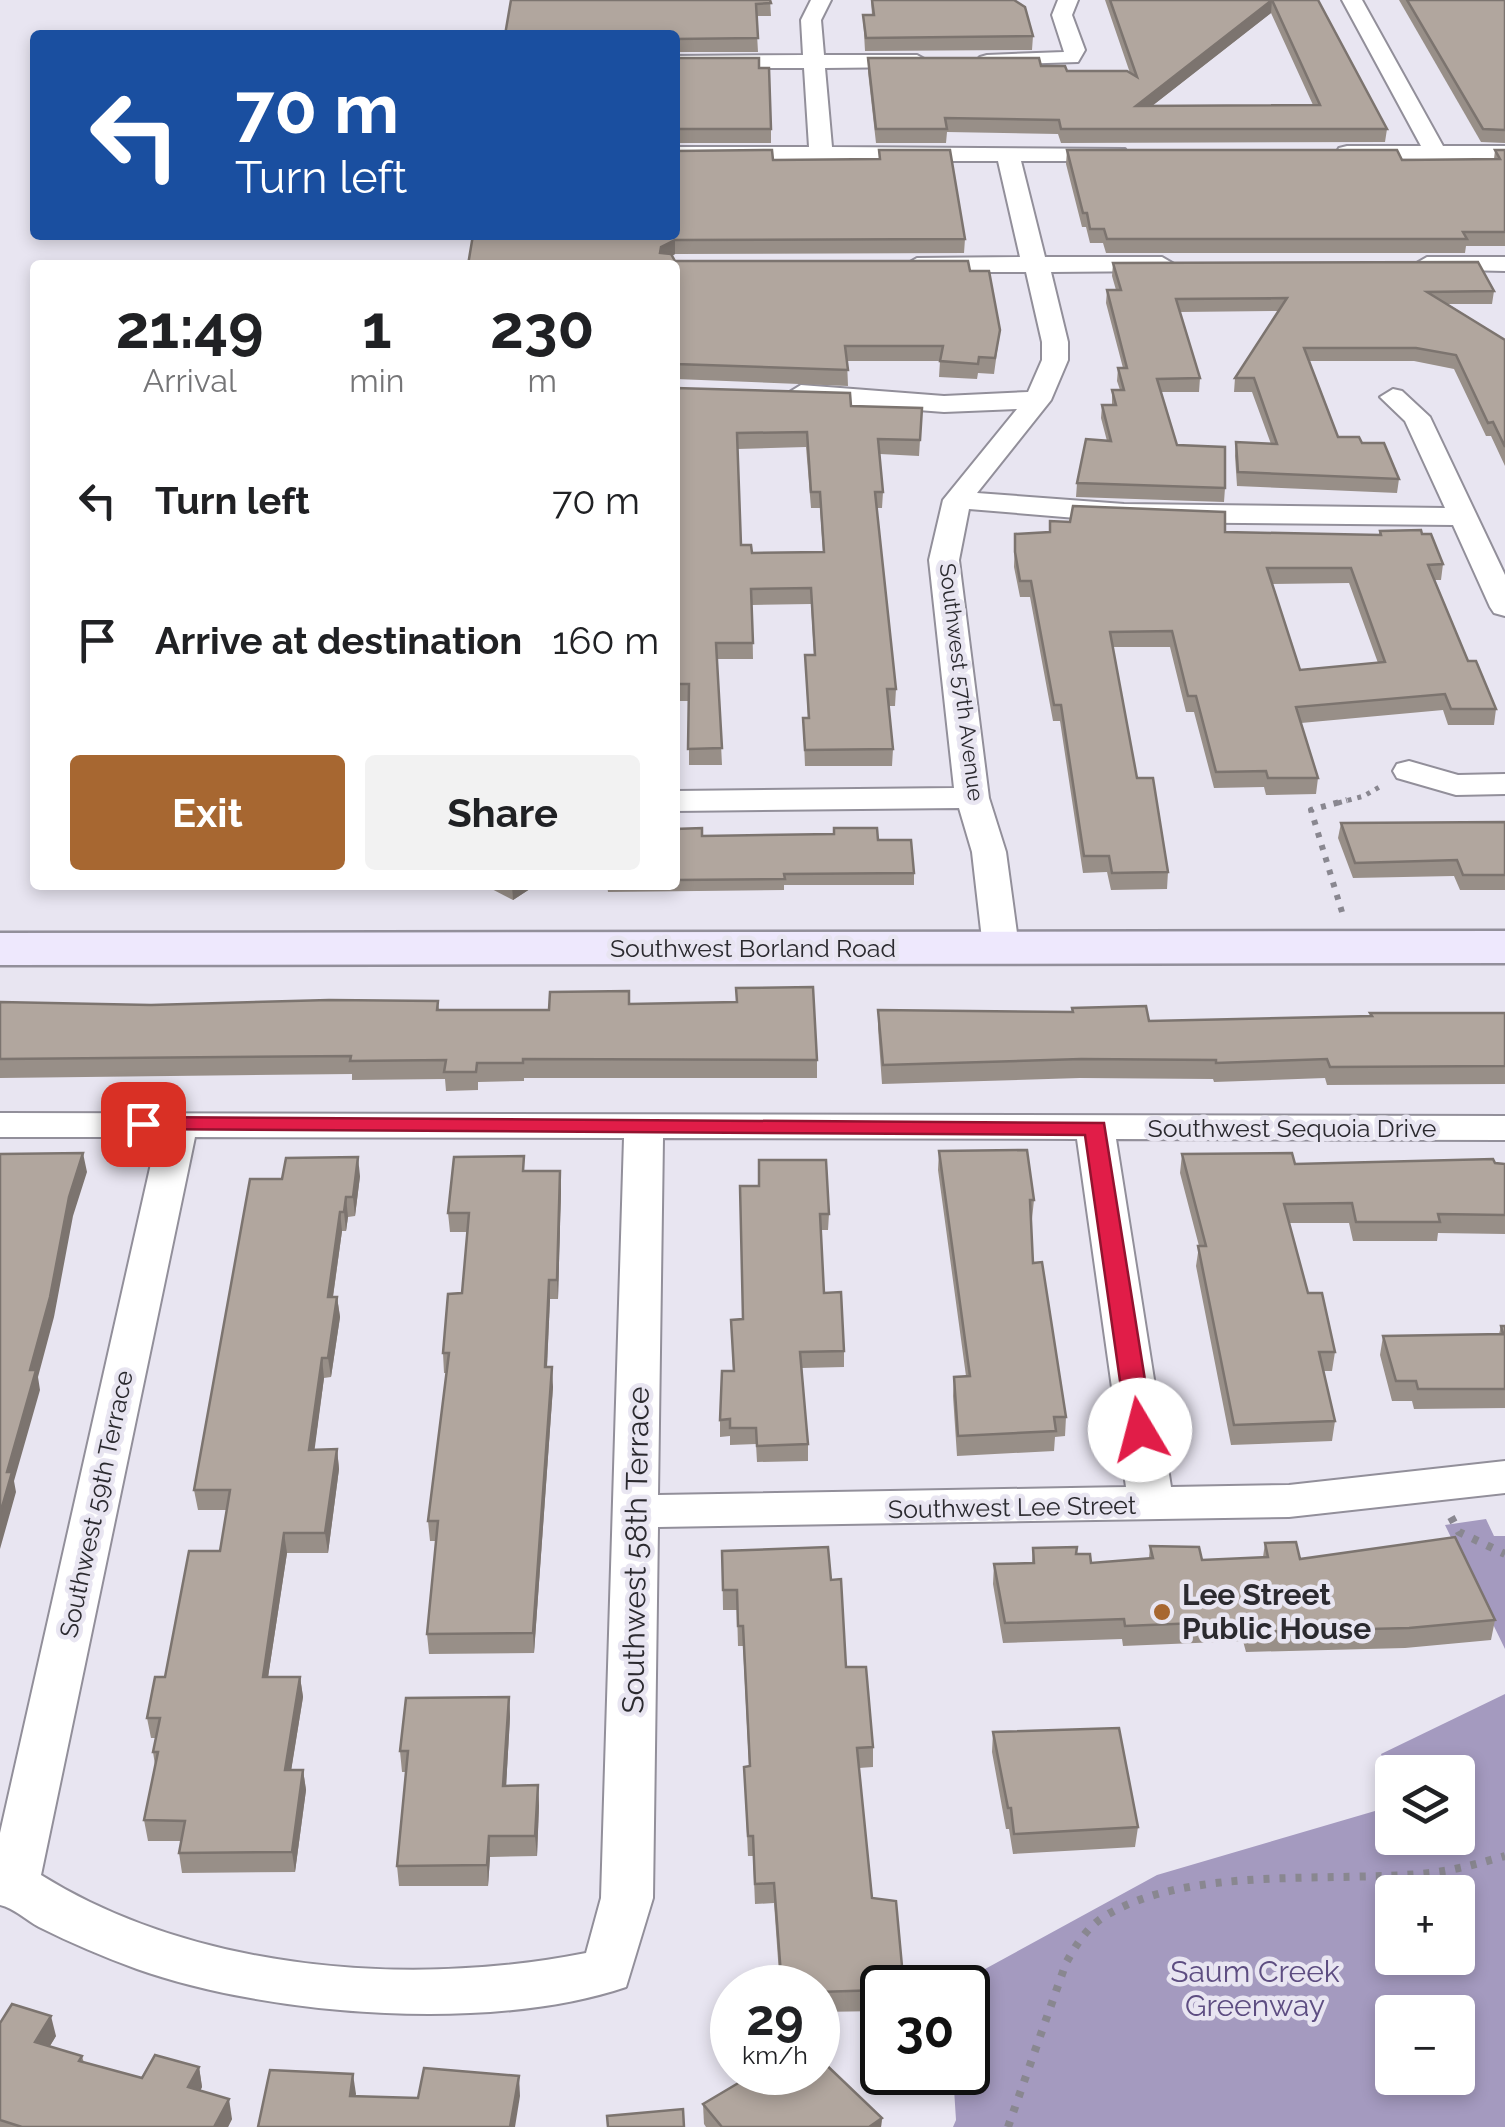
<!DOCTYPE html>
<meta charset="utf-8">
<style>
:root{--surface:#fff;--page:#f2f2f2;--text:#202124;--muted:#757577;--accent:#a76731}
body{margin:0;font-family:Raleway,sans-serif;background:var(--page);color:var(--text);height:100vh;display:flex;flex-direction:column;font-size:38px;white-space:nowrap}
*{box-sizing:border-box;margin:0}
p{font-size:32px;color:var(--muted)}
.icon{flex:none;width:55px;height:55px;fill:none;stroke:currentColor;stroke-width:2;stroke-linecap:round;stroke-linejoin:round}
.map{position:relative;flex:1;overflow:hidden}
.side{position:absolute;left:30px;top:260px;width:650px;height:630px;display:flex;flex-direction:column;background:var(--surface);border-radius:10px;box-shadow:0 5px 15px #0003}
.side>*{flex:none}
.hud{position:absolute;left:30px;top:30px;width:650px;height:210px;border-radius:10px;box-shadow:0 5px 15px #0003;background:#1a4fa0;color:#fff;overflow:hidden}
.tools{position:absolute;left:1375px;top:1755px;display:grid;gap:20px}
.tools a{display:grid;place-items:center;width:100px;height:100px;border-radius:10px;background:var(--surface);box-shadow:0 5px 15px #0003;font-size:50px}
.speed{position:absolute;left:710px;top:1965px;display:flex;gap:20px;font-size:50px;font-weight:700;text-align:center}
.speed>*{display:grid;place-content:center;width:130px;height:130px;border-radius:50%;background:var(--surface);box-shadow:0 5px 15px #0003;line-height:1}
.speed small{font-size:25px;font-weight:400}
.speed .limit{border:5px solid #111;border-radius:15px;background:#fff;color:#111}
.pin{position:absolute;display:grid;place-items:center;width:85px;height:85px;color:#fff;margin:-42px;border-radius:20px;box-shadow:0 5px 15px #0006}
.me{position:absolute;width:110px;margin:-55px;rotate:352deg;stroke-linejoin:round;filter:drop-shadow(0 0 8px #0008)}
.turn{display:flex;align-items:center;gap:35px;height:210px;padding:0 40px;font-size:45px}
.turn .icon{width:130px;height:130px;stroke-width:2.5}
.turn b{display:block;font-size:70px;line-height:85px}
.eta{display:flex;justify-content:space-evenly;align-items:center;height:170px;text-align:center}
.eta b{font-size:60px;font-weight:700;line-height:70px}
.button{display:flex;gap:20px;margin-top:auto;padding:20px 40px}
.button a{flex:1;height:115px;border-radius:10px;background:var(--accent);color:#fff;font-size:40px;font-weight:700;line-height:115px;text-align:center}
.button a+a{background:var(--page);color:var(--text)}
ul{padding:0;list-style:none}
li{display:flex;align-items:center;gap:30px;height:140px;padding:0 40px}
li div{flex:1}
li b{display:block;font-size:38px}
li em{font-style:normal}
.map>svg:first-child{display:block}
.forest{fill:#a49abf;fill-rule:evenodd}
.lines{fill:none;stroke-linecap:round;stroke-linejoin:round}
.street-casing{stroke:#928f9a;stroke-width:4}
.secondary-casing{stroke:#928f9a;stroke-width:5}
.path-far2{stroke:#898790;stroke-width:5;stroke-dasharray:4 6;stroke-linecap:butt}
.path-far1{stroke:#898790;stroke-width:6;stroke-dasharray:5 8;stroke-linecap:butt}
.path{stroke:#898790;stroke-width:8;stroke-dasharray:6 10;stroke-linecap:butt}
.street{fill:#fff;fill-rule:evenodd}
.secondary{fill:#eee8fd;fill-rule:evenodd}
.wall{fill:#988f88;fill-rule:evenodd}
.shaded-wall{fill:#7c746f}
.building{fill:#b1a69e;stroke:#7c746f;stroke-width:2.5;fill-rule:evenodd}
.route{fill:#e11d48;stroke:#92132f;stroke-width:2.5}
.poi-dot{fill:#a76731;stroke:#e8e5f1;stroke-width:4}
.labels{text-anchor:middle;stroke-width:9;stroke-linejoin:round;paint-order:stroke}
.far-street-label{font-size:22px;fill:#2b2a2f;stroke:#e8e5f1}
.street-label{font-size:25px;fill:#2b2a2f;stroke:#e8e5f1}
.near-street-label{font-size:30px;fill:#2b2a2f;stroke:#e8e5f1}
.near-poi-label{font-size:30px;font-weight:bold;fill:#2b2a2f;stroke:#e8e5f1;text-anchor:start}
.near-park-label{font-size:30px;fill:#5d4d81;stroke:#e8e5f1}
</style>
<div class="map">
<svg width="1505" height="2127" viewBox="0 0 1505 2127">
<rect width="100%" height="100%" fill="#e8e5f1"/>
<g class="forest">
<polygon points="1486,1519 1494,1536 1505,1536 1505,1649 1445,1525"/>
<path d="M1505,1694V2127H953L956,2120L953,2073L968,2072V1988L952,1987L1157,1875L1392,1806V1838H1458V1772H1392V1788L1381,1754ZM1392,1892H1458V1958H1392ZM1392,2012H1458V2078H1392Z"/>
</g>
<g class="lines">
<g class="street-casing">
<g id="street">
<polygon points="811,0 831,0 821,20 824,55 917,55 928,61 917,67 825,68 832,147 1125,149 1128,154 1125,159 1117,161 1021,161 1045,257 1162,257 1174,264 1162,271 1051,272 1068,342 1068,360 1051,400 977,493 1124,504 1445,508 1405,421 1380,397 1393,389 1402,391 1430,417 1505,575 1505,616 1494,613 1490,607 1453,525 1124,522 969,509 959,560 989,798 1006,852 1019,948 1014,956 1001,959 988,956 983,948 972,852 959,808 675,811 675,791 954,788 929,560 943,500 1017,409 944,412 801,401 788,393 801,385 944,396 1028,392 1042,360 1042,342 1026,272 917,272 905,265 917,258 1020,257 998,161 675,161 675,147 809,147 804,68 675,68 675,56 803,55 801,20"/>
<polygon points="1058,0 1078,0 1072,15 1085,50 1078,62 980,65 976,61 980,57 987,55 1064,52 1052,15"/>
<polygon points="1342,0 1362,0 1443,146 1505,146 1505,160 1339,158 1336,153 1339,148 1347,146 1421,146"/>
<polygon points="1427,257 1505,257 1505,271 1418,269 1415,264"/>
<polygon points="1409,761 1458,775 1505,774 1505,794 1456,795 1397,778 1393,771 1397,764"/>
<path d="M0,1113L1505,1116V1140L1116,1139L1171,1487L1289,1485L1505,1461V1493L1289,1517L658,1527L653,1898L626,1987C491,2033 270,2016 137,1969C104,1957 71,1943 39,1927C26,1920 14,1908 0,1905V1833L157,1137H0ZM195,1137L624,1138L601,1898L586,1953C410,1988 195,1971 41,1875ZM663,1138L1077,1139L1126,1487L658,1495Z"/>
</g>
</g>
<g class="secondary-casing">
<polygon id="secondary" points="1505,931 1505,963 0,965 0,933"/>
</g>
<polyline class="path-far2" points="1338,803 1364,796 1383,785"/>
<polyline class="path-far1" points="1342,912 1311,810 1347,800"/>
<g class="path">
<polyline points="1451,1517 1459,1532 1505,1554"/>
<path d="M1008,2127L1066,1963C1076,1945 1087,1927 1105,1916C1189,1865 1334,1883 1430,1873C1456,1870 1480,1863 1505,1856"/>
</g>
<use href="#street" class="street"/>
<use href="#secondary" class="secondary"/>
</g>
<g class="wall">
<polygon points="511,0 770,0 771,16 756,16 758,52 675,52 675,35"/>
<polygon points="871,0 1014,0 1033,36 1032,50 865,51 863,15 872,15"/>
<path d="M1105,0H1318L1387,129L1385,142L1061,143L1058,134L947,132L946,143H876L868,72V58L1041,66L1067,71L1130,73ZM1271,13L1313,105L1152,106Z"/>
<polygon points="1399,0 1505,0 1505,143 1481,142"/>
<polygon points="675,58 759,68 771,129 771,143 675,143"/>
<polygon points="879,150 965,239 964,253 675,254 672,256 675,261 970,271 1000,330 994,374 978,373 977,379 939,377 940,361 847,361 848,386 676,379 675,265 473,235 773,160 879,159"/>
<polygon points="1067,150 1402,160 1494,159 1495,150 1505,150 1505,246 1466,246 1465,253 1106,253 1103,243 1090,243 1086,227 1082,227 1066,164"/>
<polygon points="1113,263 1494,291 1492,304 1448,304 1505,340 1505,466 1491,436 1486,436 1454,369 1414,361 1309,361 1338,437 1362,443 1399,479 1397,493 1237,486 1235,456 1236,442 1271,444 1252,392 1234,392 1235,378 1279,311 1180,312 1200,378 1199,392 1161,392 1177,445 1225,488 1224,502 1076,497 1077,483 1107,441 1101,418 1102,405 1112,405 1112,390 1120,390 1117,381 1118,368 1123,368 1106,303 1107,290 1116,290 1112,276"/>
<path d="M675,388L851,406L922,408L919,456L880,454L883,492L882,508H877L896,689L895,706H889L893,749L892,766H805L803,718H808L805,655H814L811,604L752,605L753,659H717L722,765H689V701H675ZM806,447L811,508H820L823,552L752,553L741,545L737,449Z"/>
<path d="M1050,521L1225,532L1379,535L1380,531L1443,564L1441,580H1434L1468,661L1496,709L1494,725H1448L1443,710L1301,723L1318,778L1316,794L1266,795L1264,787L1214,788L1194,712H1186L1170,647H1113L1137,778L1168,872L1167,889L1111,890L1107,872L1083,873L1060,721H1053L1030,597H1020L1014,567L1015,534L1049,532ZM1349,583L1378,663L1300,670L1272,584Z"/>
<polygon points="1505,822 1505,890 1460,890 1454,876 1353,878 1338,838 1341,823"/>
<polygon points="675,829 702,836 878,840 914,873 914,885 784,885 784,890 608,892 607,885 675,885"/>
<polygon points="484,885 536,885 513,900"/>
<polygon points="438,1001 439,1010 549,1010 629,1004 817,1060 817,1078 524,1078 524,1081 478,1082 478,1090 446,1091 445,1079 352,1080 352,1074 0,1078 0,1002 151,1005"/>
<polygon points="1072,1008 1149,1021 1370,1016 1370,1013 1505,1013 1505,1084 1327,1085 1325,1078 1214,1082 1213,1079 1080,1078 882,1084 878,1028 878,1010 1072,1012"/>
<polygon points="939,1151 1034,1200 1032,1219 1031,1219 1033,1263 1066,1417 1065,1436 1055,1437 1054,1451 957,1456 953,1396 954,1377 966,1376 938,1170"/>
<polygon points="1182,1154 1295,1164 1505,1164 1505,1234 1438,1233 1437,1241 1353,1241 1349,1223 1289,1223 1308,1293 1335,1352 1332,1371 1324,1371 1335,1421 1332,1441 1231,1445 1196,1266 1199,1246 1180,1173"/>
<polygon points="525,1171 560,1171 561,1190 558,1299 550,1299 547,1367 553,1387 534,1653 429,1654 427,1634 436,1541 430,1541 428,1521 446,1373 444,1373 443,1353 462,1293 467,1232 450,1232 448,1213"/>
<polygon points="360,1176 355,1216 348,1217 346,1231 342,1231 333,1297 337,1297 340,1317 331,1377 324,1378 314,1450 337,1449 339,1469 328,1553 287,1553 268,1677 300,1677 303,1697 291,1770 303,1770 306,1790 295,1872 182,1873 179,1853 181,1841 148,1841 144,1820 155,1765 153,1752 156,1738 151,1738 147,1718 220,1551 227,1510 198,1510 194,1490 250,1179"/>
<polygon points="740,1186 829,1214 828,1230 820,1230 824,1293 844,1351 844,1367 802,1368 808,1444 808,1461 757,1462 756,1444 730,1445 730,1436 720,1437 720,1420 733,1371 731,1320 743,1319"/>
<polygon points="1501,1326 1505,1326 1505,1408 1414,1409 1412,1401 1392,1401 1380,1355 1383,1336 1499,1334"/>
<polygon points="1265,1543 1300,1559 1495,1620 1491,1640 1405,1648 1246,1652 1243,1641 1123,1646 1122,1639 1003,1643 993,1584 994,1564 1032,1563 1033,1548 1076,1554 1091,1563 1149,1558 1150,1546 1202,1560 1263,1557"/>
<polygon points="722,1551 831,1580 846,1667 873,1747 873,1767 859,1768 882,1988 882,2011 818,2012 818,1988 780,1988 774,1903 755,1904 753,1856 748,1856 744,1767 749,1766 743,1646 738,1646 737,1610 723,1610"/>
<polygon points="509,1697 510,1717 506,1786 538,1785 539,1806 537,1856 490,1857 488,1886 399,1886 397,1866 406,1772 402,1772 400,1751"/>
<polygon points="993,1732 1138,1827 1135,1847 1013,1854 1009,1829 1006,1829 992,1752"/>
<polygon points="0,2023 56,2036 50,2046 82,2056 84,2063 142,2078 199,2067 202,2087 200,2091 232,2119 228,2127 0,2127"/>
<polygon points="703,2104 882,2118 881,2127 706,2127 704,2124"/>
</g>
<g class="shaded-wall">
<polygon points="1272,0 1271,13 1134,120 1136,106"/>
<polygon points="675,240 675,254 661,262 660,265 661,247"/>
<polygon points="512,885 536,885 513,900"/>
<polygon points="83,1153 87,1172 73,1216 54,1317 38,1377 40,1390 14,1481 16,1492 0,1549 0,1514 7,1472 69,1197"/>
<polygon points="358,1157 360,1176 355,1216 353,1197"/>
<polygon points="560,1171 561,1190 558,1299 557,1280"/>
<polygon points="346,1197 348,1217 346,1231 344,1212"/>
<polygon points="340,1212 342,1231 330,1317 328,1297"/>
<polygon points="549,1280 550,1299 546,1387 545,1367"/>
<polygon points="337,1297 340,1317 331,1377 328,1358"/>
<polygon points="322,1358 324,1378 312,1469 309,1450"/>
<polygon points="552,1367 553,1387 534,1653 533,1633"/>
<polygon points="337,1449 339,1469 328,1553 325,1533"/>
<polygon points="284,1533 287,1553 265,1697 263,1677"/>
<polygon points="300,1677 303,1697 288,1790 285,1770"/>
<polygon points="509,1697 510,1717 505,1806 503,1786"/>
<polygon points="303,1770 306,1790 295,1872 292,1852"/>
<polygon points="538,1785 539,1806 537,1856 535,1836"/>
<polygon points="489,1836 490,1857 488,1886 487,1865"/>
<polygon points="51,2016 56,2036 40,2062 35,2042"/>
<polygon points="199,2067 202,2087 192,2107 188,2087"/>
<polygon points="353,2074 356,2094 352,2116 350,2096"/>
<polygon points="519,2076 520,2096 515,2127 510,2127"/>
<polygon points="229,2099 232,2119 228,2127 214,2127"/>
<polygon points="882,2118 881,2127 869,2127"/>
</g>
<g class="building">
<polygon points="511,0 770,0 771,3 756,4 758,38 675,39 675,35 505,35"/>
<polygon points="872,0 1014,0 1025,7 1033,36 866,38 863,15 874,15"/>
<polygon points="1110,0 1272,0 1136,106 1320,105 1272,0 1318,0 1387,129 1061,129 1059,120 945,118 947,129 876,129 868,58 1039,58 1041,66 1065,66 1067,71 1127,71 1137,77"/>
<polygon points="1407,0 1505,0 1505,130 1483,129"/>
<polygon points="675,58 759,58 759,68 769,68 771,129 675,129"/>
<polygon points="772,150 773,160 880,159 879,150 950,150 965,239 675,240 661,247 660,253 671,254 675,261 968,261 970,271 989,271 1000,330 995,358 979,357 978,364 940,361 943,346 845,346 848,370 676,364 675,265 468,265 473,235 675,235 675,151"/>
<polygon points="1067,150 1397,150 1402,160 1500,159 1495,150 1505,150 1505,232 1463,232 1467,239 1107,239 1104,229 1090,229 1087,213 1083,213"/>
<polygon points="1478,262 1494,291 1427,292 1505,340 1505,447 1493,422 1488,423 1456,355 1416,348 1304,348 1338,437 1359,437 1362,443 1384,443 1399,479 1238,472 1236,442 1277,444 1254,378 1235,378 1287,298 1176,299 1200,378 1157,379 1177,445 1225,447 1225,488 1077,483 1086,439 1111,441 1102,405 1116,405 1112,390 1124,390 1118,368 1127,368 1107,290 1121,290 1113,263"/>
<path d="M675,388L850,393L851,406L922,408L920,440L878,439L883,492H875L896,689H887L893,749L805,750L803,718H809L805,655H815L811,588L751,589L753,643H716L722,748L688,749L689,684H675ZM807,432L811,492H820L824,552L752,553L751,545H741L737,433Z"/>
<path d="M1073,506L1225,512V532L1381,535L1380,531L1421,530L1422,534H1431L1443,564L1428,565L1468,661H1476L1496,709H1451L1445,694L1296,707L1318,778H1268L1266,771L1216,772L1196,696H1188L1172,631L1110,632L1137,778H1153L1168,872L1112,873L1109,856H1084L1061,705H1054L1031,581H1020L1015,552V534L1050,532V521L1070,522ZM1267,568H1351L1385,662L1300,670Z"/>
<polygon points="1505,822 1505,875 1463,875 1457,860 1355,863 1341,823"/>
<polygon points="702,828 702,836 834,834 834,828 877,828 878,840 911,840 914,873 784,874 785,879 675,880 675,829"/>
<polygon points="813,987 817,1060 523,1059 523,1063 477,1063 476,1072 444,1072 446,1060 350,1061 351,1056 0,1059 0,1002 151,1005 329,1000 438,1001 437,1010 549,1010 550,992 629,991 629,1004 737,1002 736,988"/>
<polygon points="1146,1006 1149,1021 1372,1016 1370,1013 1505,1013 1505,1066 1330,1067 1327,1059 1216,1063 1216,1060 1081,1059 883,1065 878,1010 1073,1012 1072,1008"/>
<polygon points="1027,1150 1034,1200 1030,1200 1033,1263 1042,1262 1066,1417 1054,1417 1056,1431 958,1436 954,1377 970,1376 939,1151"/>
<polygon points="83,1153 69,1197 50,1297 30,1370 36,1370 7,1472 12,1472 0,1514 0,1154"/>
<polygon points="1292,1153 1295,1164 1493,1159 1495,1163 1505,1164 1505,1215 1438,1214 1440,1222 1356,1222 1352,1203 1284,1204 1308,1293 1322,1293 1335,1352 1319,1352 1335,1421 1234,1425 1198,1246 1206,1246 1182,1154"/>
<polygon points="524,1156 523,1171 560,1171 557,1280 549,1280 545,1367 552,1367 533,1633 427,1634 438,1521 428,1521 449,1353 443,1353 448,1294 462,1293 469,1213 448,1213 454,1157"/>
<polygon points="358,1157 353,1197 346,1197 344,1212 340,1212 328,1297 337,1297 328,1358 322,1358 309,1450 337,1449 325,1533 284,1533 263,1677 300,1677 285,1770 303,1770 292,1852 179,1853 185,1821 144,1820 158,1752 153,1752 160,1718 147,1718 155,1677 165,1677 189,1551 220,1551 230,1490 194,1490 250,1179 282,1179 286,1158"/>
<polygon points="759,1160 826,1160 829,1214 820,1214 824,1293 841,1292 844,1351 800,1352 808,1444 757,1446 756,1428 730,1428 730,1419 720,1420 722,1371 734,1371 731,1320 743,1319 740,1186 759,1186"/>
<polygon points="1501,1326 1505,1326 1505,1389 1418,1389 1416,1381 1396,1381 1383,1336 1503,1334"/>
<polygon points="1455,1537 1495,1620 1409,1628 1249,1632 1246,1621 1125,1626 1124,1619 1005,1623 994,1564 1034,1563 1033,1548 1077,1547 1076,1554 1090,1554 1091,1563 1153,1558 1150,1546 1199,1547 1202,1560 1268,1557 1265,1543 1296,1542 1300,1559"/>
<polygon points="828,1547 831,1580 841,1579 846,1667 866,1667 873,1747 857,1748 872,1898 896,1901 904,1988 882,1988 882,1990 818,1992 818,1988 782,1988 774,1883 755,1884 753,1836 748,1836 744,1767 750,1766 743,1626 738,1626 737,1590 723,1590 722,1551"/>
<polygon points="509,1697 503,1786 538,1785 535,1836 489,1836 487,1865 397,1866 408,1751 400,1751 406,1698"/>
<polygon points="1119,1728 1138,1827 1014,1834 1011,1808 1008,1808 993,1732"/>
<polygon points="12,2004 51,2016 35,2042 82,2056 79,2061 142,2078 155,2055 199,2067 188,2087 229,2099 214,2127 22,2127 0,2120 0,2023"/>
<polygon points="818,2057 882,2118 869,2127 722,2127 703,2104 757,2072 818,2072"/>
<polygon points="424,2068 519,2076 510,2127 258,2127 270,2070 353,2074 350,2096 418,2098"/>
<polygon points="683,2109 684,2127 608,2127 607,2116"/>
</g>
<polygon class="route" points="143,1117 1104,1123 1153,1430 1149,1437 1131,1437 1127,1430 1085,1135 135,1129 132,1124"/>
<circle class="poi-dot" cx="1162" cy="1612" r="10"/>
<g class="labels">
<g class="far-street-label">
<text transform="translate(962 682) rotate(83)" y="8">Southwest 57th Avenue</text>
</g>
<g class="street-label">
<text x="753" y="957">Southwest Borland Road</text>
<text x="1292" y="1137">Southwest Sequoia Drive</text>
<text transform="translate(96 1504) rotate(-78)" y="9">Southwest 59th Terrace</text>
<text transform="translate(1012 1507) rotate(-1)" y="9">Southwest Lee Street</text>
</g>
<g class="near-street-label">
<text transform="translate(636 1550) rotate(-89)" y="10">Southwest 58th Terrace</text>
</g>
<g class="near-poi-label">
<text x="1182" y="1605">Lee Street<tspan x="1182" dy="34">Public House</tspan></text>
</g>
<g class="near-park-label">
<text x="1255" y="1982">Saum Creek<tspan x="1255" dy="34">Greenway</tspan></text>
</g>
</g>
</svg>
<div class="tools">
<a><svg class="icon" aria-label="layers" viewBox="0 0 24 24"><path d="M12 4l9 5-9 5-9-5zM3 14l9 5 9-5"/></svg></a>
<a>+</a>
<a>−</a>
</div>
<div class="speed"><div>29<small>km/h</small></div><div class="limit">30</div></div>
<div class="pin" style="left:143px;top:1124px;background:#d93025"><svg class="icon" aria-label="arrive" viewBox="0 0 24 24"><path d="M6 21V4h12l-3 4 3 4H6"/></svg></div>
<svg class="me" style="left:1140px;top:1430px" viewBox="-20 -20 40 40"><circle r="19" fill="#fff"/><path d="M0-13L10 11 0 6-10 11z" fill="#e11d48"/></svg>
<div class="hud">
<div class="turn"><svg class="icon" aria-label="left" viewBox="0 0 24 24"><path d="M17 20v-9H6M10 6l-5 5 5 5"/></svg><div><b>70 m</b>Turn left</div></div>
</div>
<section class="side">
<div class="eta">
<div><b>21:49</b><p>Arrival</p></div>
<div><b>1</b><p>min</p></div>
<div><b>230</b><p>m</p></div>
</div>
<ul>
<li><svg class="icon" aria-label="left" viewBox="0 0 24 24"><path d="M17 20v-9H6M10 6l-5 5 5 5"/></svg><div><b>Turn left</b></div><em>70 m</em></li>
<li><svg class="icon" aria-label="arrive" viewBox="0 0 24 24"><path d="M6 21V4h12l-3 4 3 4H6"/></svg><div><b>Arrive at destination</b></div><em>160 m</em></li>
</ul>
<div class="button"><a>Exit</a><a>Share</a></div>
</section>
</div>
